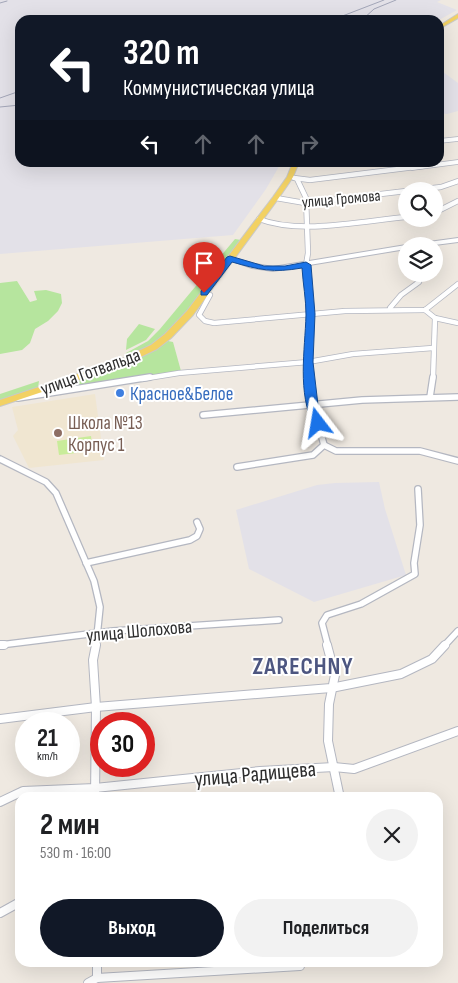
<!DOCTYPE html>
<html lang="ru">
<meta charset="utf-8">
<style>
:root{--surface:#fff;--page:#f2f2f2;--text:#202124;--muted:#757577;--accent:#111827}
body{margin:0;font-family:"Sofia Sans Condensed",sans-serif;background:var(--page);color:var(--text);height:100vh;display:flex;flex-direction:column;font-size:19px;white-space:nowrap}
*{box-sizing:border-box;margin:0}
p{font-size:16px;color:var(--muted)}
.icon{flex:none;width:28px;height:28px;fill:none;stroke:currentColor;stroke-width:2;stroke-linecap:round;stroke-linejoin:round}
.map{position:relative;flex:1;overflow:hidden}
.panel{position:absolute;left:15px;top:792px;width:428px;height:175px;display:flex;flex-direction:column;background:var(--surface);border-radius:15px;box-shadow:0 5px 20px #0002}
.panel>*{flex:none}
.guide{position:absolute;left:15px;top:15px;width:429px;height:152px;border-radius:15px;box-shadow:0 5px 20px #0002;background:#111827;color:#fff;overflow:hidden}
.controls{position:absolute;left:398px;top:182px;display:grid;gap:10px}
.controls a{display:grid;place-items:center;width:45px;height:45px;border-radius:50%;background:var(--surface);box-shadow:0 5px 20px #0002;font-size:25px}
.speed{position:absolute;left:15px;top:712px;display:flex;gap:10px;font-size:25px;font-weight:700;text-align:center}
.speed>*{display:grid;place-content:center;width:65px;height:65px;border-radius:50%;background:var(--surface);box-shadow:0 5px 20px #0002;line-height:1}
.speed small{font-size:12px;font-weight:400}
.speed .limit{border:8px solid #d22;background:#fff;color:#111}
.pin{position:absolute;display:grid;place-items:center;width:42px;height:42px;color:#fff;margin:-51px -21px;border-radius:50% 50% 50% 0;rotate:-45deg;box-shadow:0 0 5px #0007}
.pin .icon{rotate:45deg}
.me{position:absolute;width:55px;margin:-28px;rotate:346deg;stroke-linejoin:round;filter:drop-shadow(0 0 4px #0008)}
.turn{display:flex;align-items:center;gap:18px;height:105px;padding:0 25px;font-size:22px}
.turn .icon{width:65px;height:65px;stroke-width:2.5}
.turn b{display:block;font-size:35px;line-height:42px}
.lanes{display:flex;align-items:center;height:48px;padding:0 25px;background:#0003;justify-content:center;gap:25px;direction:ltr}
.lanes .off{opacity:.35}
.round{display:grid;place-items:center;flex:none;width:52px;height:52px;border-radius:26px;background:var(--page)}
.head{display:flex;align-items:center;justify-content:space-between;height:85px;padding:0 25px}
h1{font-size:30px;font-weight:700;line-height:38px}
.button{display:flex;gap:10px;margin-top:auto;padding:10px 25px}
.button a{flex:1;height:58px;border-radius:30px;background:var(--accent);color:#fff;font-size:20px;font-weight:700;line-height:58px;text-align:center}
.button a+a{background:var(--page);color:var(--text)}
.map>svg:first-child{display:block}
.industrial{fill:#e3e1e8}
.education{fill:#f0e6d1}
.green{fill:#b6e59e}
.pitch{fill:#c9ec9a}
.building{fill:#cbc7bf}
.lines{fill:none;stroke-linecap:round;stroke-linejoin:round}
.street-far3-casing{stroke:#b4b7c1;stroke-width:5.5}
.street-far2-casing{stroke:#b4b7c1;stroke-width:6}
.street-far1-casing{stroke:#b4b7c1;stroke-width:8}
.street-casing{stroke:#b4b7c1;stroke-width:10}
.secondary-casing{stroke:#b4b7c1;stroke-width:2}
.primary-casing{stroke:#c9c9c9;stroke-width:2}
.street-far3{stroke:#fff;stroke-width:4}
.street-far2{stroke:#fff;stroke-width:4.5}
.street-far1{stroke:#fff;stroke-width:5.5}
.street{stroke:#fff;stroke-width:8}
.secondary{fill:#fff;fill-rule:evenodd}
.primary{fill:#f2d163;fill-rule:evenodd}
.rail{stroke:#a3a6b8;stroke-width:1}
.route{fill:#1a73e8;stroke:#114b97}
.shop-dot{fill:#3f7fe0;stroke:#fff;stroke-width:2}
.education-dot{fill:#8d6e63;stroke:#fff;stroke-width:2}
.labels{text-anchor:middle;stroke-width:4;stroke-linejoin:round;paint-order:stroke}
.far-street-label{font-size:16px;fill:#2e2e2e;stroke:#fff}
.street-label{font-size:19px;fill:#2e2e2e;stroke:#fff}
.shop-label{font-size:19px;fill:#366cbe;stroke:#fff;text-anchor:start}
.education-label{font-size:19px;fill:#785e54;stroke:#fff;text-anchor:start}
.near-street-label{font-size:22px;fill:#2e2e2e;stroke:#fff}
.district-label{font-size:24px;font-weight:bold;letter-spacing:1px;fill:#4d5680;stroke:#fff}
</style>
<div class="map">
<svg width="458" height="983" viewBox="0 0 458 983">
<rect width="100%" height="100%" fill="#efe9e1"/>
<g class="industrial">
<polygon points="0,0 441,0 437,2 457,10 439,20 20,20 20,162 281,163 266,189 233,235 0,254"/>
<polygon points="439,69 458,83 458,111 447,114 439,113"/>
<polygon points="379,482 385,509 406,575 314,602 249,569 236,510 317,485 335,483"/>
</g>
<polygon class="education" points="95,394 104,460 29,468 13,436 18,430 12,407"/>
<g class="green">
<path d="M235,239L241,240C219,270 182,326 151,345C144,350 135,353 127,357L125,355L126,353L148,341L160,329Z"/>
<polygon points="17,281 30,302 37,300 34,291 46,290 61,294 62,303 58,311 48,321 35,329 30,343 22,350 0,354 0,283"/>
<polygon points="139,324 155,329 146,340 126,350 127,339"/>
<polygon points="168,341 173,342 181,371 62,390 61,388 140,358"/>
<polygon points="39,381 38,388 0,400 0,394"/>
</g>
<polygon class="pitch" points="91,436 93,451 59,455 57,441"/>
<polygon class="building" points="190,247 212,254 208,259 186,253"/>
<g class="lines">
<g class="street-far3-casing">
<g id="street-far3">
<polyline points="439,141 458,139"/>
<polyline points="412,168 458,162"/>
</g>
</g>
<g class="street-far2-casing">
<g id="street-far2">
<polyline points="294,178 310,180 423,166"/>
<polyline points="297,179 306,198 308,253 306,265 311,314 308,362 310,379"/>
<polyline points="408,191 441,187 458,181"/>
<polyline points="276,198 305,203 406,191"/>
<polyline points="434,213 458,201"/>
<path d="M259,219C300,235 363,221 406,217"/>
<polyline points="210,295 199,315 205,321 214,323 345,311 425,310 458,284"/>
<polyline points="390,308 401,295 419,282"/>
<polyline points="425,310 435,318 458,323"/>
<polyline points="142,379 179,373 308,362 353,354 433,348"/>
<polyline points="433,379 435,318"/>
</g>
</g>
<g class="street-far1-casing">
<g id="street-far1">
<polyline points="430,397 433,377"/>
<polyline points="18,398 150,377"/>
<polyline points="203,415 362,400 458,397"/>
<polyline points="324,445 336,451 420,451 458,461"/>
<polyline points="0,459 46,482 56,493 94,581 100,607 96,646"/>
<polyline points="237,467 313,455 324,445 313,405 310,377"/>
<polyline points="86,563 190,540 197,536 200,529 197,522"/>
<polyline points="0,645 113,631 279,620"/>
<polyline points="328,646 322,623 327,615 361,604 415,574 414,563 420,525 418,489"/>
<polyline points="444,646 458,631"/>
</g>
</g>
<g class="street-casing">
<g id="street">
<polyline points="0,645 4,645"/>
<polyline points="327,645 335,675 329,704 328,741 340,798"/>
<polyline points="0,719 96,707 331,688 401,674 432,659 445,645"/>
<polyline points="95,798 96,707 93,660 96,645"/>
<polyline points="0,802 23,791 95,788 260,771 334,767 354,769 458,731"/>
<polyline points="0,913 20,902"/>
<polyline points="97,962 97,978"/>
<polyline points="88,983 97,978 300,966"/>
</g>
</g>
<g class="secondary-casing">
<g id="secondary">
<polygon points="458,238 458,242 427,246 411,246 414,244"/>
<polygon points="406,245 409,246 406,246 406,249 273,271 252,268 227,259 230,257 255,264 273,267"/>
</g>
</g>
<g class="primary-casing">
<g id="primary">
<polygon points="458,14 458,18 439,29 439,26"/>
<polygon points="293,162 299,162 293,177 278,199 193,315 171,338 157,349 126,364 0,406 0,400 120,360 151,345 165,334 187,311 273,197 287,177"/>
</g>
</g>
<use href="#street-far3" class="street-far3"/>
<use href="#street-far2" class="street-far2"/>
<use href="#street-far1" class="street-far1"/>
<use href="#street" class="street"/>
<use href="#secondary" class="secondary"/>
<use href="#primary" class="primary"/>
<g class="rail">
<polyline points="0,3 7,1"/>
<polyline points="332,20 384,0"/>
<polyline points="362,20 374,9 396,0"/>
<polyline points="0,98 20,91"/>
<polyline points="0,107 20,105"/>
</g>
</g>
<path class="route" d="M230,256L264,266H285L306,262L311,265L315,314L313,362L318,405L323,423L322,426H314C297,393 305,350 306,315C306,299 303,284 302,268C273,273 260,270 232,262L207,295H201V291L227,257Z"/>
<circle class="shop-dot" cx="120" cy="393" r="5"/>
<circle class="education-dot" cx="58" cy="433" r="5"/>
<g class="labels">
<g class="far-street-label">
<text transform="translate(341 198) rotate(-5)" y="6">улица Громова</text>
</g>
<g class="street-label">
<text transform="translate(90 371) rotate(-20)" y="7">улица Готвальда</text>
<text transform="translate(139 630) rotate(-5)" y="7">улица Шолохова</text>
</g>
<g class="shop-label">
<text x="130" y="400">Красное&amp;Белое</text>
</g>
<g class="education-label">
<text x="68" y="429">Школа №13<tspan x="68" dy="22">Корпус 1</tspan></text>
</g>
<g class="near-street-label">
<text transform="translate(255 773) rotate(-5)" y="8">улица Радищева</text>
</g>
<g class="district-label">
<text x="303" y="674">ZARECHNY</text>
</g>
</g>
</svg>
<div class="controls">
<a><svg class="icon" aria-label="search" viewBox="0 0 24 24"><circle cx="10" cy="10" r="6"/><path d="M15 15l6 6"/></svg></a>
<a><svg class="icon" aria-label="layers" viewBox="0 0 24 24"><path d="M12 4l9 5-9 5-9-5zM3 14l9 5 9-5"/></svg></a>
</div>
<div class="speed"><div>21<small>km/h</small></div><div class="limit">30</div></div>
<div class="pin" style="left:204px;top:293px;background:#d93025"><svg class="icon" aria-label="arrive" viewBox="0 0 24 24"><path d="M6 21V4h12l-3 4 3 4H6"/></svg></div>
<svg class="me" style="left:318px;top:423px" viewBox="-20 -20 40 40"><path d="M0-17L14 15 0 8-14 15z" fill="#1a73e8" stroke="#fff" stroke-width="4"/></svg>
<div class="guide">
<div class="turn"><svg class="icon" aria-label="left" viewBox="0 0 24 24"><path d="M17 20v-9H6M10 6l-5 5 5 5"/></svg><div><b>320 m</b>Коммунистическая улица</div></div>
<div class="lanes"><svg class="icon" aria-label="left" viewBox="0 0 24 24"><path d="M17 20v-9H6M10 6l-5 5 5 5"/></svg><svg class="icon off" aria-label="ahead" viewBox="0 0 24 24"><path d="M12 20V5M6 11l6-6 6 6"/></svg><svg class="icon off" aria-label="ahead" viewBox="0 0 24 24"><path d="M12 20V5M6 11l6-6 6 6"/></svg><svg class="icon off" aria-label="right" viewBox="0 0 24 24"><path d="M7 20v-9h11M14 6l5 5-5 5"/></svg></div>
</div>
<section class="panel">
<div class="head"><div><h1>2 мин</h1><p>530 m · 16:00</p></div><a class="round"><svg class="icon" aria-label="close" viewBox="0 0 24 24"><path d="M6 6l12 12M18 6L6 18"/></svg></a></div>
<div class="button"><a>Выход</a><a>Поделиться</a></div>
</section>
</div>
